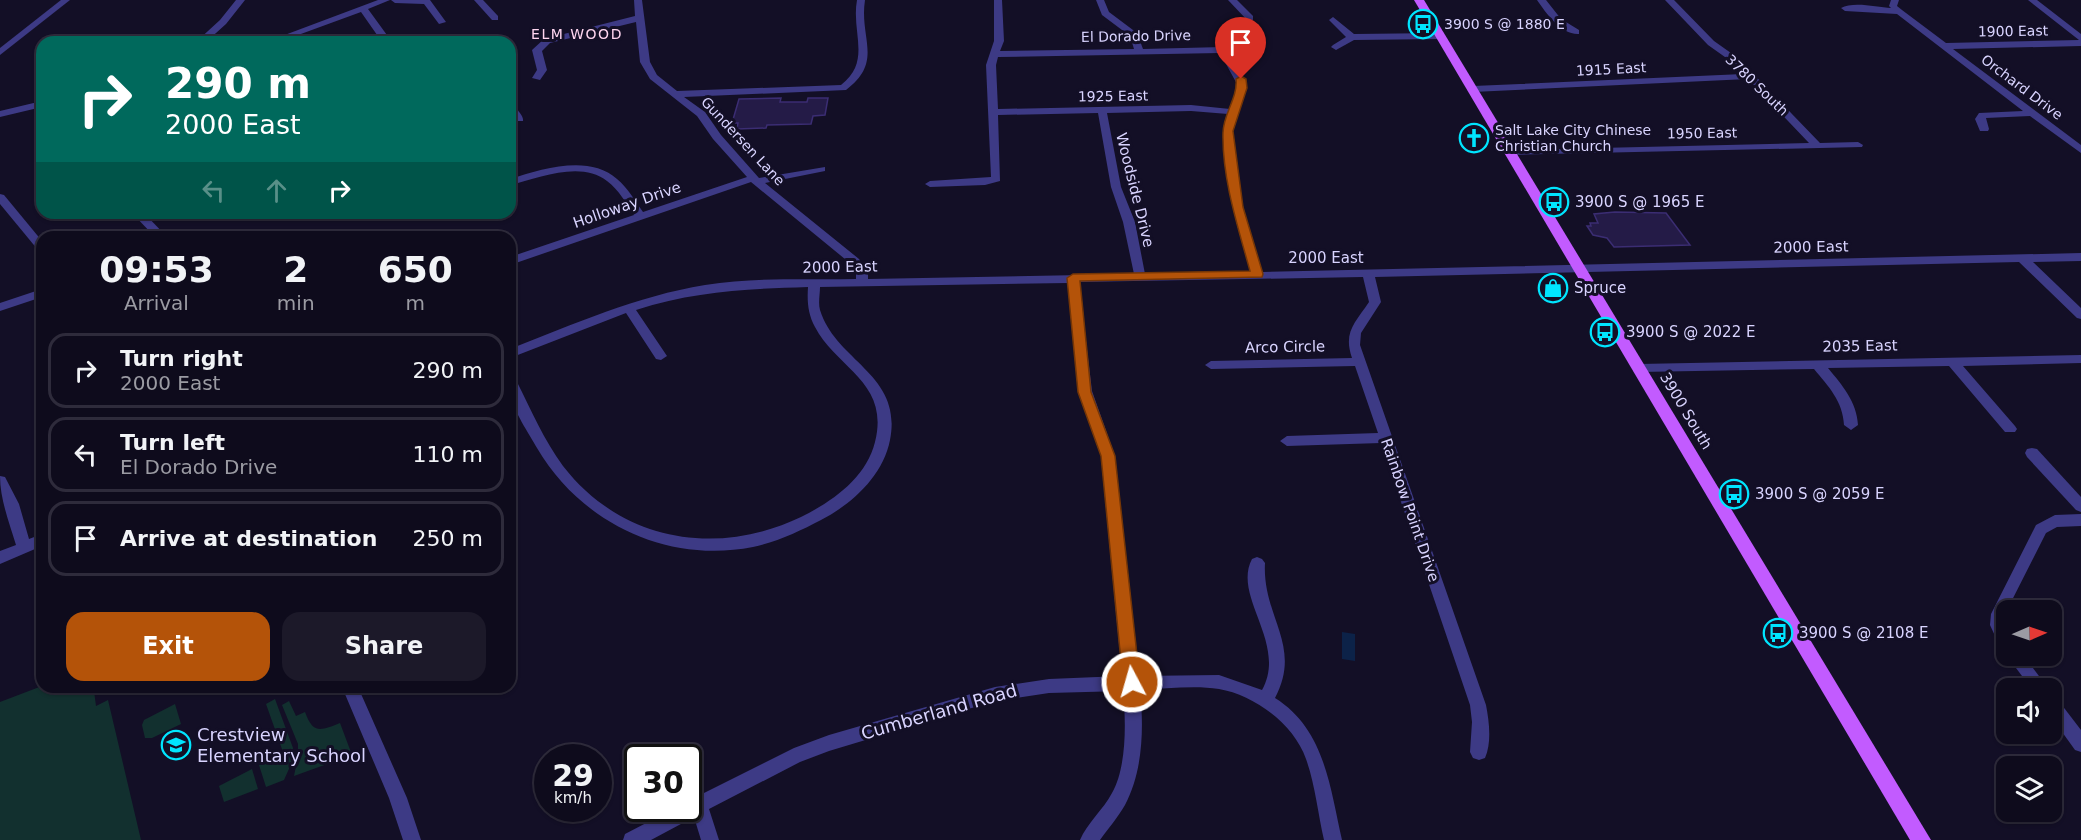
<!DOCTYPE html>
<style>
:root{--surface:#0e0b1c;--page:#1c1929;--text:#f1f3f6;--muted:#9b9ba3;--line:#2e2b3b;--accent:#b45309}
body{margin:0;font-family:"DejaVu Sans",sans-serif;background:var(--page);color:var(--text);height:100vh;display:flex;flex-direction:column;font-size:22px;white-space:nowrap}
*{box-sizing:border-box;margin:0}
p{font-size:20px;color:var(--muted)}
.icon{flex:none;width:33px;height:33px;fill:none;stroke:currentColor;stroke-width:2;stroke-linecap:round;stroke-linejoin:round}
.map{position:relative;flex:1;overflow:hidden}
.side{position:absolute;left:36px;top:231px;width:480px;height:462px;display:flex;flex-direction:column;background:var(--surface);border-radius:18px;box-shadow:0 2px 4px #0004,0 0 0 2px var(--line)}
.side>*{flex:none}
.guide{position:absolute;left:36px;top:36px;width:480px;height:183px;border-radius:18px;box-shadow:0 2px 4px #0004,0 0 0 2px var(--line);background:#00695c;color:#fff;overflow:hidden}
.needle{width:39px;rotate:88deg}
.tools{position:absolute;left:1996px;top:600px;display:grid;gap:12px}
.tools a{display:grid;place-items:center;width:66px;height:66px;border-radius:12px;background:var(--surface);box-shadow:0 2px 4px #0004,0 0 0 2px var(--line);font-size:30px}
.speed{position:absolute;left:534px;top:744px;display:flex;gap:12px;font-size:30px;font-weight:700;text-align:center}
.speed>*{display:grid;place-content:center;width:78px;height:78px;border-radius:50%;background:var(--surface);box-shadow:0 2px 4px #0004,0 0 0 2px var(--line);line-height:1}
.speed small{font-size:15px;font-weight:400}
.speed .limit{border:3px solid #111;border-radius:9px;background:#fff;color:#111}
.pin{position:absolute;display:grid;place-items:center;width:51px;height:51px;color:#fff;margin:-62px -26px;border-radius:50% 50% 50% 0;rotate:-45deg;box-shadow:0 0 6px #0007}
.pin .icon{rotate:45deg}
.me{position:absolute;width:66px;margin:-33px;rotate:354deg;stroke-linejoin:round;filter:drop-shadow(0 0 4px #0008)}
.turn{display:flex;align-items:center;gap:21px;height:126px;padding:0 30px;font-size:27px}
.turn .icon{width:78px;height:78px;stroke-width:2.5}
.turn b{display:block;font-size:42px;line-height:51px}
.lanes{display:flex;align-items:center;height:57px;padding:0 30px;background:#0003;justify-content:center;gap:30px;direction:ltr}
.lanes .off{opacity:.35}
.eta{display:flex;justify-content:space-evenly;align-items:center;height:102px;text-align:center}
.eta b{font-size:36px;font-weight:700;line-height:42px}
.primary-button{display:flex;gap:12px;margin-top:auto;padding:12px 30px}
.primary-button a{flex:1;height:69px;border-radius:18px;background:var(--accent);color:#fff;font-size:24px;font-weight:700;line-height:69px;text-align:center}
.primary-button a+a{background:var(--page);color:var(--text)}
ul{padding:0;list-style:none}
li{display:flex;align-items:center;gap:18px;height:75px;margin:0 12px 9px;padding:0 18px;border:3px solid var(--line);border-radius:18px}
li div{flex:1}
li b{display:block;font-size:22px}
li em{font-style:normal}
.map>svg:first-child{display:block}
.green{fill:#12302f}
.water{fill:#0c2248}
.building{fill:#241b47;stroke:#3b2d73;stroke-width:1.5}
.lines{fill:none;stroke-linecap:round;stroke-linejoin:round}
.minor{fill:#3d3a85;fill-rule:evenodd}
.major{fill:#c25bff;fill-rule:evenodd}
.route{fill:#b45309;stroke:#753606;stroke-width:1.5}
.labels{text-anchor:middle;stroke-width:6;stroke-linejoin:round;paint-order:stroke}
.far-poi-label{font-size:14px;fill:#d9d4ff;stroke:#130f26;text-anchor:start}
.far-street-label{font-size:14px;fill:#d9d4ff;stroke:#130f26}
.far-neighbourhood-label{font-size:14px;letter-spacing:1.5px;fill:#ffd6f0;stroke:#130f26}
.street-label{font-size:15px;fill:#d9d4ff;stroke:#130f26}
.poi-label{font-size:15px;fill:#d9d4ff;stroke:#130f26;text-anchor:start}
.near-street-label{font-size:18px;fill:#d9d4ff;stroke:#130f26}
.near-poi-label{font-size:18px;fill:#d9d4ff;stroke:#130f26;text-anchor:start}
</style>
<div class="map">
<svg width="2081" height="840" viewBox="0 0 2081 840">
<rect width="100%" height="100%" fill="#130f26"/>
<g class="green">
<polygon points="42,686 103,687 94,691 96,706 108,700 141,840 0,840 0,702"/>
<polygon points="275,699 293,748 292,762 284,780 266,787 259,765 283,752 266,704"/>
<path d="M289,701L296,716L305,712C313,734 320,731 340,723L352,755L294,776L298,756V744L282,705Z"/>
<polygon points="175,704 181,724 152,738 145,738 142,725 144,720"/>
<polygon points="252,769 258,789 224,802 219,786"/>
</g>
<polygon class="water" points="1342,632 1355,634 1355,661 1342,659"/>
<g class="building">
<polygon points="781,98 780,102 807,102 808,98 828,98 825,115 813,116 811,124 767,125 766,128 737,129 738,123 732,123 739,99"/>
<polygon points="1615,212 1666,213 1690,245 1614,247 1607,238 1593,235 1587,226 1591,226 1590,223 1598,223 1594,214"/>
</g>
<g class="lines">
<g class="minor">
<polygon points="61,0 70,0 0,55 0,48"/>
<polygon points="236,0 245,0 226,24 206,42 196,42 220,20"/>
<polygon points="378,0 390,0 368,9 392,42 382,42 361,12 279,42 266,42"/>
<polygon points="391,0 430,0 446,22 439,24 424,4 395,3"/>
<polygon points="474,0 483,0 498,16 498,20 492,20"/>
<path d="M634,0H642L650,62L657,75L677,91L841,85C872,61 851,33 857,0H865C859,39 884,61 846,90L684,97L705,112L721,135L759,178L825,167V171L765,183L859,259L868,273V279L1134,274L1123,222L1111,187L1098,113L998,115L1000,181L985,185L930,187L925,184L930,181L991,177L986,65L994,41V0H1002L1004,41L1000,51L1134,49L1130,36L1102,15L1096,0H1104L1109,12L1137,33L1143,49L1223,47L1228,50L1247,84L1233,131L1242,207L1262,272L2081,253V261L2033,262L2081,308V319L2077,318L2019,262L1375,277L1381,302L1361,333L1360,345L1486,705C1489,721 1492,742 1485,758L1479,760L1473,758L1470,752L1472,722L1470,705L1381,443L1287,446L1280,441L1287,436L1378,433L1355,366L1211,369L1205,365L1211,361L1352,358C1343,332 1355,323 1369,302L1363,277L1079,282L1092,391L1115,456L1138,676L1219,675L1262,690C1288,643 1232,597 1252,559L1257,557L1262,559L1265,563C1262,617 1303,645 1275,698C1325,729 1330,788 1342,840H1324C1318,814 1315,784 1306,759C1294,724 1254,695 1219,689C1194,685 1165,689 1140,690C1144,728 1143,771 1125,805C1118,817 1108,829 1100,840H1080C1087,823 1103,810 1112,793C1127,767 1126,720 1123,691L1049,693L995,701L829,751L800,762L709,809L719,840H701L694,817L651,840H623L625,834L675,808H688V801L794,748L829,735L995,687L1049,679L1122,676L1101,456L1078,391L1068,283L820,287C820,294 818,303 820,310C836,362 903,374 890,440C883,476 852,504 821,520C800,531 777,542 753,547C667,564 581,523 537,448C529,434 514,411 510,396C509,390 510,383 510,378L517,382C531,410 544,440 563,466C622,542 717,557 801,517C833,501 866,478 875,442C890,382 837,369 815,327C808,314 807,302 808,287C747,289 695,291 636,310L667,356L661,360L656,359L626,313L510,358V349C574,324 637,296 705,285C755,277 806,280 856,279V273L851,264L751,182L510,265V257L634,215C626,203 619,190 607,181C581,160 538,178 510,185V179C542,169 589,154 617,179C628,188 635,201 643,212L747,177L713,139L697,116L650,79L640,62L636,22L550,43L542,51L547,70L540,80L532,78L537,70L532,50L544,39L635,16ZM1220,53L1237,84L1230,109L1191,105L998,109L996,65L998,57ZM1191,111L1228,114C1215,157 1238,229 1251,272L1145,274L1135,222L1121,187L1107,113Z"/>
<polygon points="1228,0 1237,0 1253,16 1253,20 1247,20"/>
<path d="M1537,0H1546L1561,19L1579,30V34C1561,35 1546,13 1537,0Z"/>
<polygon points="1665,0 1674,0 1714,41 1738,58 1820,143 1858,142 1863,145 1862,147 1507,155 1507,151 1511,150 1809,143 1748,79 1473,92 1468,89 1473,86 1743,74 1732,62 1708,45"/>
<path d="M1891,0H1899L1897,6L1902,10L1946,43L2079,40L2028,0H2037L2081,34V46L1953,49L2081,145V153L2030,116L1986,118L1989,129L1988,131H1980L1975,119L1979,113L2023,111L1897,14L1845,11L1841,8C1853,1 1877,7 1891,8L1889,6Z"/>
<polygon points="1333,17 1354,34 1441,33 1445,36 1441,39 1354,40 1336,50 1331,47 1333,45 1346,37 1329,20"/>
<polygon points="42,101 42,107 0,117 0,111"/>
<path d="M510,105C515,106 524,116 523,121H515L510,114Z"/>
<polygon points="0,194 4,195 42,241 42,251 38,250 0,204"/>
<polygon points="132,213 144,213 167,237 155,237"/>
<polygon points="42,289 42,297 0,311 0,303"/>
<path d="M2081,355V363L1963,366L2015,426L2017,429L2015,432H2005L1949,366L1828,368C1842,385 1857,402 1858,425L1851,430L1844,425C1843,401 1828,386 1814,369L1639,372L1633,368L1639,364Z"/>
<polygon points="2032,448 2037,449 2081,497 2081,512 2076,510 2027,457 2025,453 2027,449"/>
<path d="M0,476L5,477L19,504L29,539L42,534V546L0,564V551L16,545C9,522 0,499 0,476Z"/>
<polygon points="2081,514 2081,526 2057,527 2046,533 2007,610 2007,651 2001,649 1990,625 1991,614 2036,525 2055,515"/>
<polygon points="2007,656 2024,656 2048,688 2031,688"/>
<polygon points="342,687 358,687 407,798 421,840 403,840 389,798"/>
<polygon points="2052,698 2058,700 2081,730 2081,752 2075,750 2052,718"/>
</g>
<polygon class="major" points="1414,0 1424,0 1931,840 1910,840"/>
</g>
<path class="route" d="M1241,76L1246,79L1247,88L1233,131L1243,207L1263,274L1262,277L1080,281L1091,392L1115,456L1140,682L1138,688L1132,690L1126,688L1123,682L1101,456L1078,392L1067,278L1073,274L1250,271C1238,227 1222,179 1223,133C1223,114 1238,98 1236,79Z"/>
<defs>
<g id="bus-ring" transform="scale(1.5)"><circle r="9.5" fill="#130f26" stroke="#00e5ff" stroke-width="1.5"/><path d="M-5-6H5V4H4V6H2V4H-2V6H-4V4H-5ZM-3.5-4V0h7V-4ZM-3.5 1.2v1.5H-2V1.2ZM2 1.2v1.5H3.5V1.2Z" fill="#00e5ff"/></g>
<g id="church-ring" transform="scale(1.5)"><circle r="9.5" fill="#130f26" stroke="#00e5ff" stroke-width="1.5"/><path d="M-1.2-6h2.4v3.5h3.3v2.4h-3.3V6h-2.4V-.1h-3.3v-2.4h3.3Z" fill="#00e5ff"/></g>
<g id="shop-ring" transform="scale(1.5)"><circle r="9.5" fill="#130f26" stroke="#00e5ff" stroke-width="1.5"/><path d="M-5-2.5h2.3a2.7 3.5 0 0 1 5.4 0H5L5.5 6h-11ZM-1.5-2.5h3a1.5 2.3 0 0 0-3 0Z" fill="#00e5ff"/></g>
<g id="school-ring" transform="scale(1.5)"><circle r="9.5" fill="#130f26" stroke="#00e5ff" stroke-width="1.5"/><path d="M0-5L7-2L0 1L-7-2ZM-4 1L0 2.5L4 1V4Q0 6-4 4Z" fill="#00e5ff"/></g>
</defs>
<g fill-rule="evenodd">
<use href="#bus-ring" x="1423" y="24"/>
<use href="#church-ring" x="1474" y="138"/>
<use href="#bus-ring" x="1554" y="202"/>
<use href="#shop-ring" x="1553" y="288"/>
<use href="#bus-ring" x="1605" y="332"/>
<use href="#bus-ring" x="1734" y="494"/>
<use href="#bus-ring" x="1778" y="633"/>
<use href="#school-ring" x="176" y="745"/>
</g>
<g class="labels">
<g class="far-poi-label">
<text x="1444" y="29">3900 S @ 1880 E</text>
<text x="1495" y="135">Salt Lake City Chinese<tspan x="1495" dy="16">Christian Church</tspan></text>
</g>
<g class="far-street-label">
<text transform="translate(2013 31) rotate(-1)" y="5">1900 East</text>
<text transform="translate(1136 36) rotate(-1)" y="5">El Dorado Drive</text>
<text transform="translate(1611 69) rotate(-3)" y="5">1915 East</text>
<text transform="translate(1757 85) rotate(44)" y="5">3780 South</text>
<text transform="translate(2022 87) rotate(37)" y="5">Orchard Drive</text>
<text transform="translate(1113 96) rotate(-1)" y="5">1925 East</text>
<text transform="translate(1702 133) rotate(-1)" y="5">1950 East</text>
<text transform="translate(743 141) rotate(47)" y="5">Gundersen Lane</text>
</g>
<g class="far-neighbourhood-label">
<text x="577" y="39">ELM WOOD</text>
</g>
<g class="street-label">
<text transform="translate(1135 190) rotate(76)" y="5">Woodside Drive</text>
<text transform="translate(627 205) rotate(-19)" y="5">Holloway Drive</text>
<text transform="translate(1811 247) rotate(-1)" y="5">2000 East</text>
<text x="1326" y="263">2000 East</text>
<text transform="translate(840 267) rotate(-1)" y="5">2000 East</text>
<text transform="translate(1860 346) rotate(-1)" y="5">2035 East</text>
<text transform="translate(1285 347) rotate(-1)" y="5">Arco Circle</text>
<text transform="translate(1686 411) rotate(59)" y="5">3900 South</text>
<text transform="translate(1410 510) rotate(71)" y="5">Rainbow Point Drive</text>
</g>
<g class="poi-label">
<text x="1575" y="207">3900 S @ 1965 E</text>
<text x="1574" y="293">Spruce</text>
<text x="1626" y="337">3900 S @ 2022 E</text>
<text x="1755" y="499">3900 S @ 2059 E</text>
<text x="1799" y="638">3900 S @ 2108 E</text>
</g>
<g class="near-street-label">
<text transform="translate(939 712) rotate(-16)" y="6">Cumberland Road</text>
</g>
<g class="near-poi-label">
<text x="197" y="741">Crestview<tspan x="197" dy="21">Elementary School</tspan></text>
</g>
</g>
</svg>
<div class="tools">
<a><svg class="needle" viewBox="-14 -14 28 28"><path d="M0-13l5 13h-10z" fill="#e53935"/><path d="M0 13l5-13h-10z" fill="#9b9ba3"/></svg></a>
<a><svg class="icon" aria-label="sound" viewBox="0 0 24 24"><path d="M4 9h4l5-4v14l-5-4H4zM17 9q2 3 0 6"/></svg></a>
<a><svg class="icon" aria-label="layers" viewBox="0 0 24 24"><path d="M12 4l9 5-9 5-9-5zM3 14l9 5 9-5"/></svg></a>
</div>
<div class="speed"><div>29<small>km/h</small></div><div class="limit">30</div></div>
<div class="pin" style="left:1241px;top:79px;background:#d93025"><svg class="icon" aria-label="arrive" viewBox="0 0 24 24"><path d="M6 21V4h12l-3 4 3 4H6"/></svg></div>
<svg class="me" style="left:1132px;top:682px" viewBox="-20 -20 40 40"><circle r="17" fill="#b45309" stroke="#fff" stroke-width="3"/><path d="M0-11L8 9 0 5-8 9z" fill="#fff"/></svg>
<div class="guide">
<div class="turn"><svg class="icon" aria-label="right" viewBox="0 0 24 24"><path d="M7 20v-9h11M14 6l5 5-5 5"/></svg><div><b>290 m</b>2000 East</div></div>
<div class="lanes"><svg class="icon off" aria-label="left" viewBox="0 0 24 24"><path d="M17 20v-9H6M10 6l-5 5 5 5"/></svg><svg class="icon off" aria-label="ahead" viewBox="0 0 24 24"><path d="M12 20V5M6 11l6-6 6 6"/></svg><svg class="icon" aria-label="right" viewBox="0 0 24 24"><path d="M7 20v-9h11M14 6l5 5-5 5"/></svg></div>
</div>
<section class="side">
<div class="eta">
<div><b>09:53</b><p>Arrival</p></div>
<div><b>2</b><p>min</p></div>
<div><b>650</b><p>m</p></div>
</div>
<ul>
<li><svg class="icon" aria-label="right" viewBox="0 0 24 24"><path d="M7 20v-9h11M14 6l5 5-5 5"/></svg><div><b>Turn right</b><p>2000 East</p></div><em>290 m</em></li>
<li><svg class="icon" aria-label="left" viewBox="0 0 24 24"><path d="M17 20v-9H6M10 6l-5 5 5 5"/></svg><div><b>Turn left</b><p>El Dorado Drive</p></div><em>110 m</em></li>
<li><svg class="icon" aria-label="arrive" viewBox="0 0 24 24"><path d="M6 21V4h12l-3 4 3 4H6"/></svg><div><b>Arrive at destination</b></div><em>250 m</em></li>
</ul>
<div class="primary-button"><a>Exit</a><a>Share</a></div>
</section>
</div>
